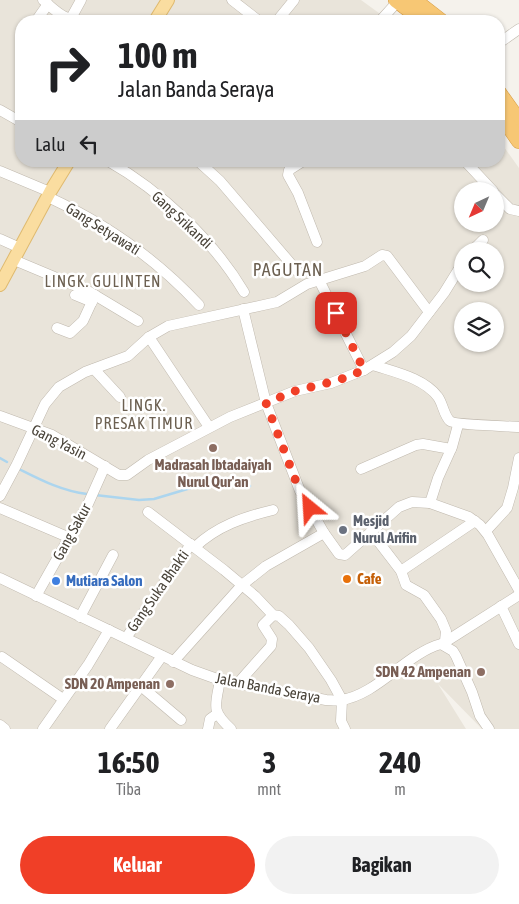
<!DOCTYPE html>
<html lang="id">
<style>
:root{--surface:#fff;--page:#f2f2f2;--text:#202124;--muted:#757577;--accent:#f03f27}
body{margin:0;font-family:"Asap Condensed",sans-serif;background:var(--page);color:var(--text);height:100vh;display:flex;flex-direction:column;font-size:19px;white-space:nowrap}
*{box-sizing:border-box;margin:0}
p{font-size:16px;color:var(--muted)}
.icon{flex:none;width:28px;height:28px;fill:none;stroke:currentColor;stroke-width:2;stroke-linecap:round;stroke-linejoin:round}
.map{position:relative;height:729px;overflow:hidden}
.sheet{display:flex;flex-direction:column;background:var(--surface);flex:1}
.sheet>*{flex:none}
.guide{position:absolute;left:15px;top:15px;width:490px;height:152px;border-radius:20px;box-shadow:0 1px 4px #0004;background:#fff;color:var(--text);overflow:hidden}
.needle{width:32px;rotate:224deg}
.buttons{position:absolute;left:454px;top:182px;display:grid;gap:10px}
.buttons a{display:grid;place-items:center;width:50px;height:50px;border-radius:50%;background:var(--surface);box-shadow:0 1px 4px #0004;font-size:25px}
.pin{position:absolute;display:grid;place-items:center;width:42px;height:42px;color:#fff;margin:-21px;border-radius:10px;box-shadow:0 2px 8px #0006}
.me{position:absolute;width:55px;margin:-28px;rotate:333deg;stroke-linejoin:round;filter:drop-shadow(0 0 4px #0008)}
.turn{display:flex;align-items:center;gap:18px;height:105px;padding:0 20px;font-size:22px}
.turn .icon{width:65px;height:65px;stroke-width:2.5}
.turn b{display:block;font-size:35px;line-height:42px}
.then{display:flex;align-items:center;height:48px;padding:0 20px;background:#0003;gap:10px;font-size:19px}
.eta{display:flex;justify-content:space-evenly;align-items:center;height:85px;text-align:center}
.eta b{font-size:30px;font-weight:700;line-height:35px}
.button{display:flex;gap:10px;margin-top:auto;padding:10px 20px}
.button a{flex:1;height:58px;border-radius:30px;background:var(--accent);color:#fff;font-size:20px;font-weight:700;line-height:58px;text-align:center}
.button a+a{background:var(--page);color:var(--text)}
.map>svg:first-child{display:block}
.residential{fill:#e9e4da;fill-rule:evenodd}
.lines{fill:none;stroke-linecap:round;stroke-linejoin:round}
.stream{stroke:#acd5ee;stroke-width:2.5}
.minor-casing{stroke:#c0b9ae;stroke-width:11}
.major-casing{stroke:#dfba6f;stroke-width:14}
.highway-casing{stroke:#d79c43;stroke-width:16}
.minor{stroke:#fff;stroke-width:10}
.major{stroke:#fadda0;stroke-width:12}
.highway{stroke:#f7c774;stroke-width:15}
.route{stroke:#f03f27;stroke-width:9;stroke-dasharray:0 16.2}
.education-dot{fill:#8d6e63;stroke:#fff;stroke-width:2}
.worship-dot{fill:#6b7280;stroke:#fff;stroke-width:2}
.food-dot{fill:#e8710a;stroke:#fff;stroke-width:2}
.shop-dot{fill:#3f7fe0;stroke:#fff;stroke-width:2}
.labels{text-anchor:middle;stroke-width:5;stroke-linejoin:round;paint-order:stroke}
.street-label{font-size:15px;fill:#494339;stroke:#fff}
.education-label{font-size:15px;font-weight:bold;fill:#785e54;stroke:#fff;text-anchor:end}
.worship-label{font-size:15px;font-weight:bold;fill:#5b616d;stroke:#fff;text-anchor:start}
.food-label{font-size:15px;font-weight:bold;fill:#c56008;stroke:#fff;text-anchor:start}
.shop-label{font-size:15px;font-weight:bold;fill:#366cbe;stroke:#fff;text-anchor:start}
.neighbourhood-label{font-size:16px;letter-spacing:1px;fill:#6c6051;stroke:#fff}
.quarter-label{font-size:18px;letter-spacing:1px;fill:#6c6051;stroke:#fff}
</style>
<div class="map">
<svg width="519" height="729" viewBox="0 0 519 729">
<rect width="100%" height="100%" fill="#f5f2ec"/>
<path class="residential" d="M0,0H361L390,21H21V161H499V140L519,168V729H482L438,684L466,729H0ZM462,191H495V224H462ZM462,251H495V284H462ZM462,311H495V344H462Z"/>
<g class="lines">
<g class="stream">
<polyline points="0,458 7,462"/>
<path d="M19,469C41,480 62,491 87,494"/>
<polyline points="95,495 139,500 154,499 214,481 241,483 250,486"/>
</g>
<g class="minor-casing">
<g id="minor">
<path d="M43,0C59,14 64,20 86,21"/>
<polyline points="232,0 259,21"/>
<polyline points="70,20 81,0"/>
<polyline points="36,21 48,4"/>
<polyline points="277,21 294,0"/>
<polyline points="380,21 399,0"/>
<polyline points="499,43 519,29"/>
<polyline points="0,110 21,122"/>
<path d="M108,161C161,191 213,240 244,292"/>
<polyline points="198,161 220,181 298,272"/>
<polyline points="303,161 289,170 288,175 298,193 317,242"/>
<polyline points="465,161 493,191"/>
<polyline points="0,171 50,192"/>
<polyline points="495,194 510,209 519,211"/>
<path d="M48,197C105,223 156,259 199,305"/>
<polyline points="0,239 20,248"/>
<polyline points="472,251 483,240"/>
<polyline points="14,260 88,291 138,321"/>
<polyline points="319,280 364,370"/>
<polyline points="75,295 92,302"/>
<polyline points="243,309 266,403 300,491 324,533 339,554 345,555 399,507 412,502 430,503 469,517 480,525 488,535 519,590"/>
<polyline points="57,328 70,333 83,321 95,295"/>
<polyline points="149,337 209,427"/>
<path d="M373,365C394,372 424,378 438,397C443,404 444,416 450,421C455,425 508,426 519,427"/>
<polyline points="94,369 120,397"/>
<polyline points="0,416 52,435 119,475 127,475 148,460 230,417 295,391 331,383 364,370 393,352 411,336 444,293 462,264"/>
<polyline points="361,469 416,445 423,444 451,449"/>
<polyline points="0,496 17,464 45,404 59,387 85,372 128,356 149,337 168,326 277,302 307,284 365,266 382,255 387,256 429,312"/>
<polyline points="430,503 438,478 452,447 458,425"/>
<polyline points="0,508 70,538"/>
<polyline points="148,512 224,570 255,596 273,615 279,616 289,625 309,648 331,680 342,700 341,721 345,729"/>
<polyline points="486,531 507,508 513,488 519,458"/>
<polyline points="371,532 401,571 406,585 424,595 441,619 446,631 445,641"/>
<path d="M195,547C217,526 244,517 273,510"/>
<polyline points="401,571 475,521"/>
<path d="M0,578L192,670L220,680L326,700C331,700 336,701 341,700C377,695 407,653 441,644L453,651L456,656L472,692L480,716L489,729"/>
<polyline points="36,596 88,504 105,466"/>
<polyline points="501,606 519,644"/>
<polyline points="80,617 113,555"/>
<polyline points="126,638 191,544"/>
<polyline points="442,644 519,595"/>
<polyline points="2,657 63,699"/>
<polyline points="173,662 242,585 266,566 324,533"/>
<path d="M220,680C216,705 210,710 231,729"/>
<polyline points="239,682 271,646 272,639 263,625 273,615"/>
<polyline points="142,687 181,720"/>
<polyline points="0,725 5,729"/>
<polyline points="43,729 88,665 109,630"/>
<polyline points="110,729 162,656"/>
<polyline points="208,729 210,719 217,714"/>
</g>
</g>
<g class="major-casing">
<g id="major">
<polyline points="155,21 168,0"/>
<polyline points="0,285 50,192 69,161"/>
</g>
</g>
<g class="highway-casing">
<g id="highway">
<polyline points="396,0 424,21"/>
<polyline points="414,0 441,21"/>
<polyline points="499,93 519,121"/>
<polyline points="499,112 519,141"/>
</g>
</g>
<use href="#minor" class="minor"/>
<use href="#major" class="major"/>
<use href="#highway" class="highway"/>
</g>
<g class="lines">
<polyline class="route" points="310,508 300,492 266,403 295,391 339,380 364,370 336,313"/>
</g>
<g class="education-dot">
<circle cx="213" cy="448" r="5"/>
<circle cx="481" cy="672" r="5"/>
<circle cx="170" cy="684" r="5"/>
</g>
<circle class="worship-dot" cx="343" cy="530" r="5"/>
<circle class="food-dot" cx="347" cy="579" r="5"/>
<circle class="shop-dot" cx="56" cy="581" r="5"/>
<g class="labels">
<g class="street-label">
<text transform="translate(182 220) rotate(43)" y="5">Gang Srikandi</text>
<text transform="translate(103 229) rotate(32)" y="5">Gang Setyawati</text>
<text transform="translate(59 442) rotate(27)" y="5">Gang Yasin</text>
<text transform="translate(72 532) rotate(-61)" y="5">Gang Sakur</text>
<text transform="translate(158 591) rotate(-55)" y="5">Gang Suka Bhakti</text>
<text transform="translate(268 688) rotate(11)" y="5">Jalan Banda Seraya</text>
</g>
<g class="education-label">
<text x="213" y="470" text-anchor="middle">Madrasah Ibtadaiyah<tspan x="213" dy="17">Nurul Qur'an</tspan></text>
<text x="471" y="677">SDN 42 Ampenan</text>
<text x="160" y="689">SDN 20 Ampenan</text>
</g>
<g class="worship-label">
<text x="353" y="526">Mesjid<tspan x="353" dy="17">Nurul Arifin</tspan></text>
</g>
<g class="food-label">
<text x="357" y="584">Cafe</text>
</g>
<g class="shop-label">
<text x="66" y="586">Mutiara Salon</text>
</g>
<g class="neighbourhood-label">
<text x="103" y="287">LINGK. GULINTEN</text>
<text x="144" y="411">LINGK.<tspan x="144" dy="18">PRESAK TIMUR</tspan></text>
</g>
<g class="quarter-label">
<text x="288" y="276">PAGUTAN</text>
</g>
</g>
</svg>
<div class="buttons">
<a><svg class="needle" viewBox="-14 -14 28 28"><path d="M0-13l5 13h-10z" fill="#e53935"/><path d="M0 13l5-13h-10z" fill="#757577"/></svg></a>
<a><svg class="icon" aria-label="search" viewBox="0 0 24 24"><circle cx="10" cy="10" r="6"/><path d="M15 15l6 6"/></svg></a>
<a><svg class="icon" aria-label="layers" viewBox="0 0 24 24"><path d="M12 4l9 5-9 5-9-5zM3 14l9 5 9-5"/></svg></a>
</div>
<div class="pin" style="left:336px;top:313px;background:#d93025"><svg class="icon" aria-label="arrive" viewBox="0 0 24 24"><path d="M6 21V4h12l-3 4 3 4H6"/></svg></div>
<svg class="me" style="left:310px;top:508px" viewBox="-20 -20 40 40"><path d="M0-17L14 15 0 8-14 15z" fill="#f03f27" stroke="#fff" stroke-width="4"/></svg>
<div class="guide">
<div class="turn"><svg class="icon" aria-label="right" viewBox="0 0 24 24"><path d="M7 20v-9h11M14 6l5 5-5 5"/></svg><div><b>100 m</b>Jalan Banda Seraya</div></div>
<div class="then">Lalu<svg class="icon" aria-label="left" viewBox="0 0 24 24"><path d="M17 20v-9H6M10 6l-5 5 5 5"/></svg></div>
</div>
</div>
<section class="sheet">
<div class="eta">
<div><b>16:50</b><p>Tiba</p></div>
<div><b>3</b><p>mnt</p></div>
<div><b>240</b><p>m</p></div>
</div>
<div class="button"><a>Keluar</a><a>Bagikan</a></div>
</section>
